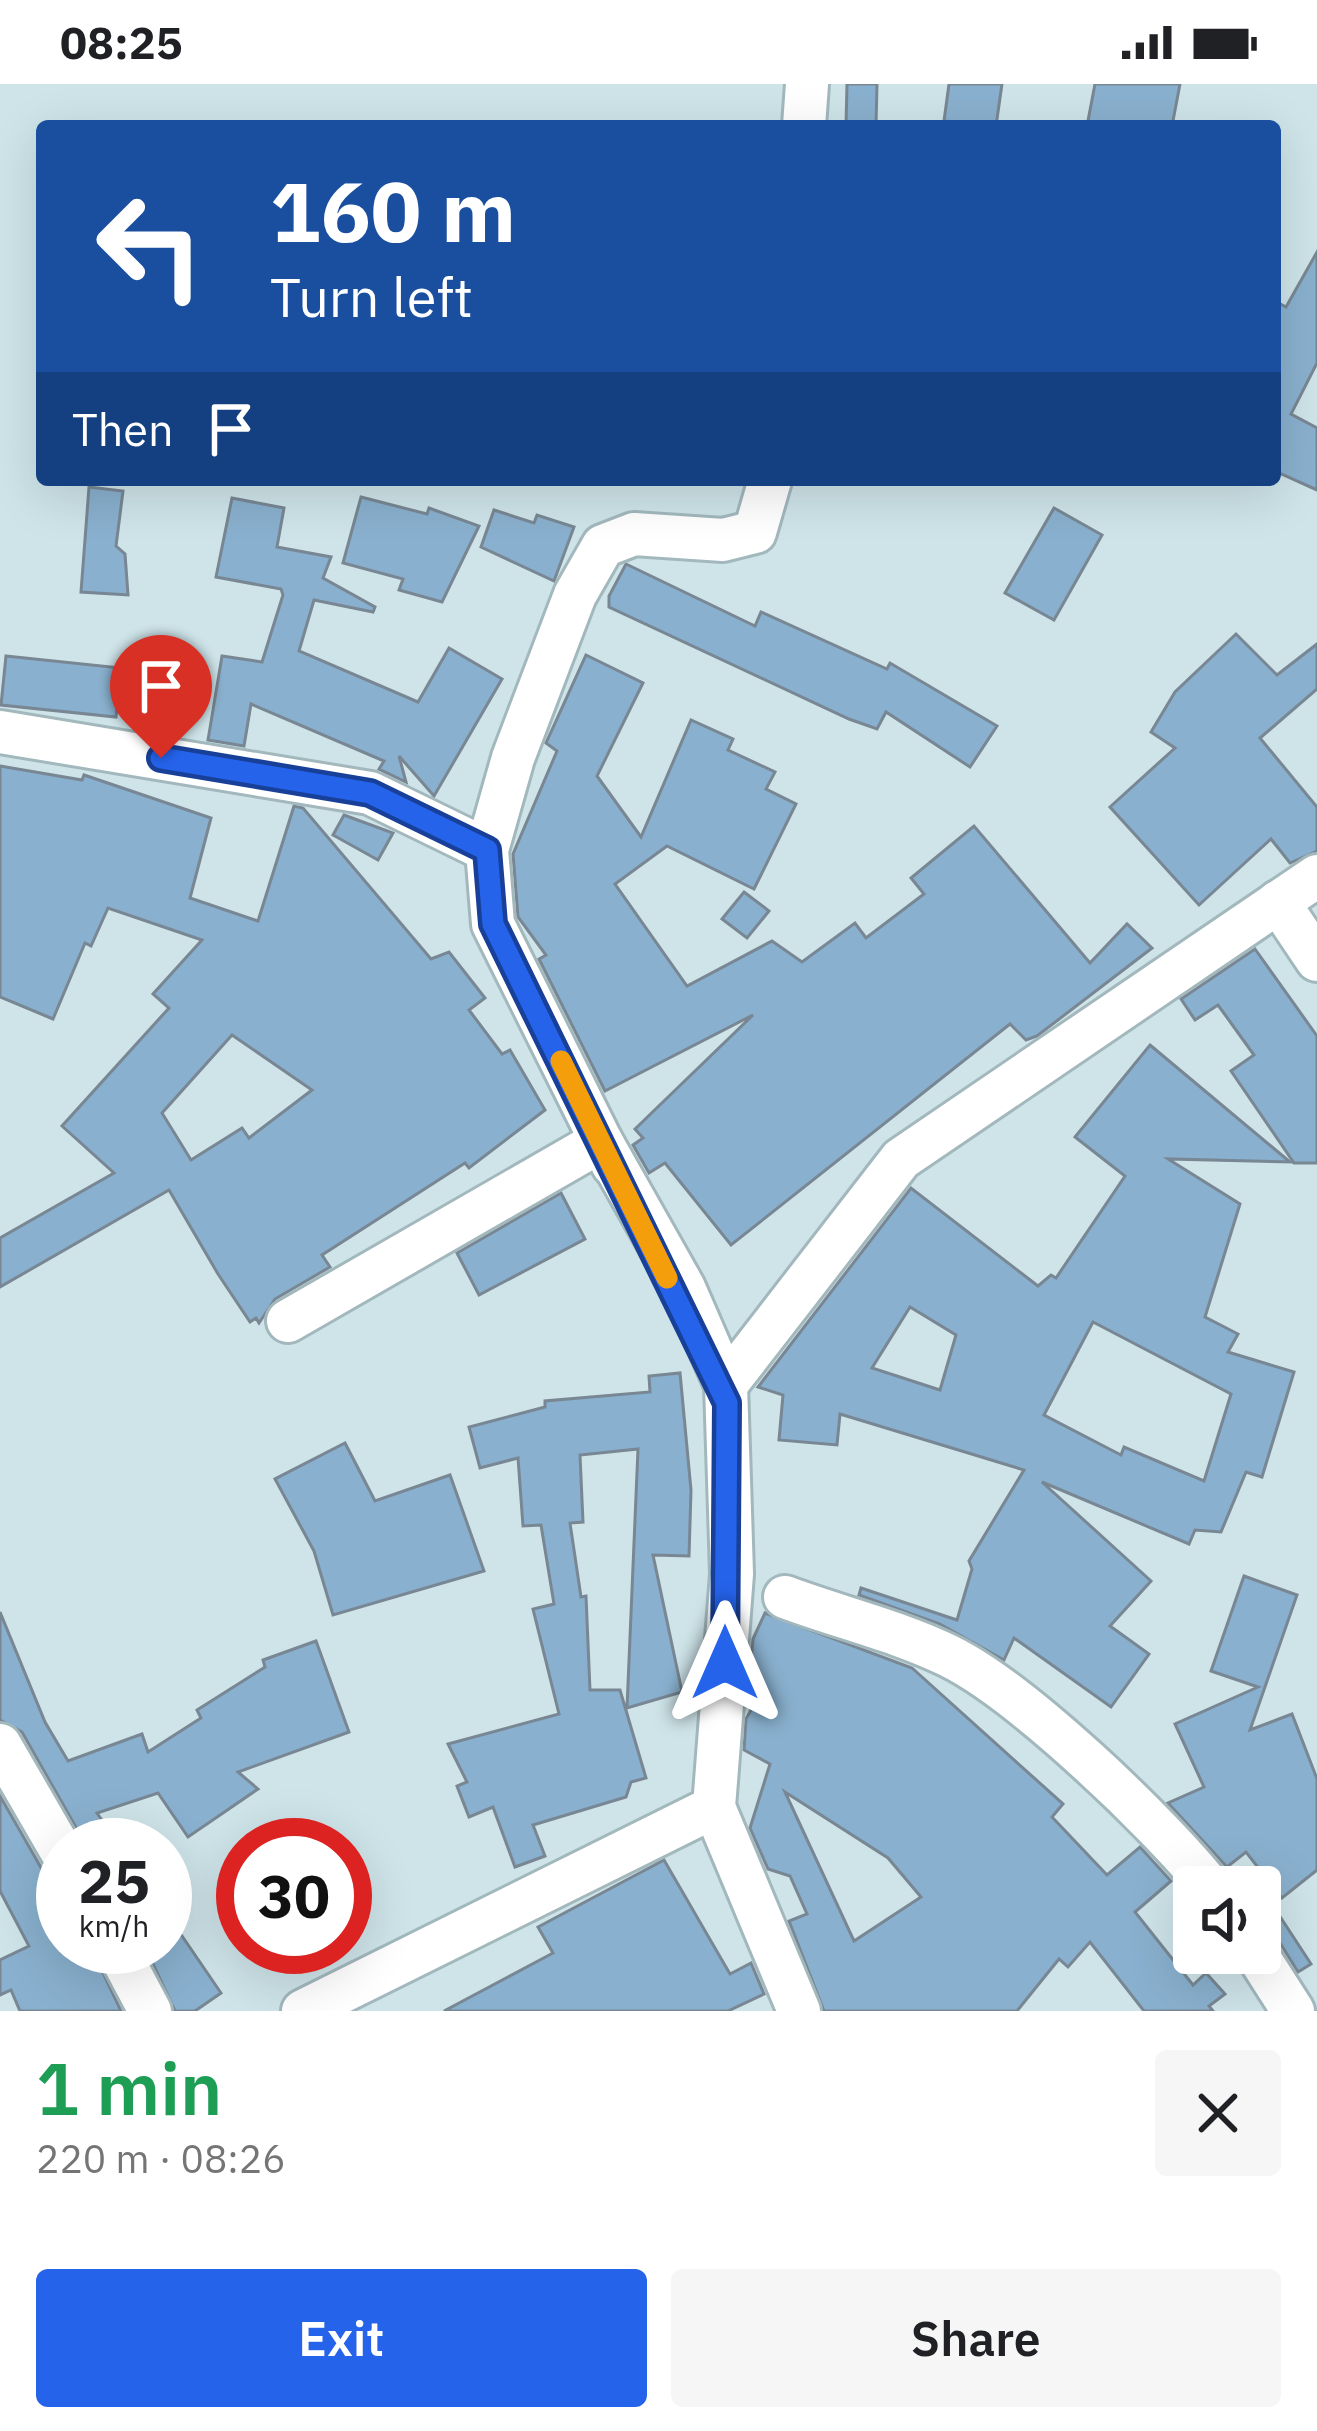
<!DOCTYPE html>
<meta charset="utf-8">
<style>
:root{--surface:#fff;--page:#f6f6f6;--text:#202124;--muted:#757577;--accent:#2563eb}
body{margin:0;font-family:"IBM Plex Sans",sans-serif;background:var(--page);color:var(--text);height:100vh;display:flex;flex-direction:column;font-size:45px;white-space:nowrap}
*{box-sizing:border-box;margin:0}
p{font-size:39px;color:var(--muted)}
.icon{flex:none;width:66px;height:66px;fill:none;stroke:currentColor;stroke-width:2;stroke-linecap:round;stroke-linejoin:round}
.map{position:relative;height:1927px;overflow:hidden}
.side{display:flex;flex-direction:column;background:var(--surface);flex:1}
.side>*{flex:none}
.guide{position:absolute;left:36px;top:36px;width:1245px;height:366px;border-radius:12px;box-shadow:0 12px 48px #0002;background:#1a4fa0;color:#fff;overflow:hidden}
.fabs{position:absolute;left:1173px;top:1782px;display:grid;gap:24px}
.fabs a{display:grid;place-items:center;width:108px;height:108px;border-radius:12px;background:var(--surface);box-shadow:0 12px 48px #0002;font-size:60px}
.speed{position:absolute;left:36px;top:1734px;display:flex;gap:24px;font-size:60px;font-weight:700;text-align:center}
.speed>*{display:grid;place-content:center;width:156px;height:156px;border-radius:50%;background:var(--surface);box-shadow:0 12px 48px #0002;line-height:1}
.speed small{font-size:30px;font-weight:400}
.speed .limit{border:18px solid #d22;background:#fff;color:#111}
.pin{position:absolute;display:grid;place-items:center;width:102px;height:102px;color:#fff;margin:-123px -51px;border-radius:50% 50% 50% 0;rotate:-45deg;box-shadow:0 0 12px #0007}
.pin .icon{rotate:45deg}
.me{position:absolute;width:132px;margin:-66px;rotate:0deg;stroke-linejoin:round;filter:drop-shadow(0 0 9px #0008)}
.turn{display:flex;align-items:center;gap:42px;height:252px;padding:0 36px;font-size:54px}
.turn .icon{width:156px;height:156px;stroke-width:2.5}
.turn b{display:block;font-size:84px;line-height:102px}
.then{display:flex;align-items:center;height:114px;padding:0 36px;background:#0003;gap:24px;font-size:45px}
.round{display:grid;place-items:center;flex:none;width:126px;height:126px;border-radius:12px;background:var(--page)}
.overview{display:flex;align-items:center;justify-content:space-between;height:204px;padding:0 36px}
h1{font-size:72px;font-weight:600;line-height:90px;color:#1e9e55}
.button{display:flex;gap:24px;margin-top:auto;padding:24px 36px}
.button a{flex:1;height:138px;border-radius:12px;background:var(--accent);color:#fff;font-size:48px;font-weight:600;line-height:138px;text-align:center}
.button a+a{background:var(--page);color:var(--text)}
.status{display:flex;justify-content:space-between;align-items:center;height:84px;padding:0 60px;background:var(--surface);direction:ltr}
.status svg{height:33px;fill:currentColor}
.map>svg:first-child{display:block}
.building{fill:#89b0ce;stroke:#788793;stroke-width:3;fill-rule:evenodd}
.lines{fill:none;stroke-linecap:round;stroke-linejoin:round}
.minor-casing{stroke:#a2b8bd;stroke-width:48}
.minor{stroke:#fff;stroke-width:42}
.route-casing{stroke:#184099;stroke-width:30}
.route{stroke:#2563eb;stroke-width:21}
.slow{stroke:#f59e0b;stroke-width:21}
</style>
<div class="status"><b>08:25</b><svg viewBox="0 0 49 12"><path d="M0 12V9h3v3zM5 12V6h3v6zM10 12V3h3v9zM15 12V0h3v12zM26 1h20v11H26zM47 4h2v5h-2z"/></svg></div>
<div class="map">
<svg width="1317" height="1927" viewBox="0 0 1317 1927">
<rect width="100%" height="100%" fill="#cee4e9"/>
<g class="building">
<polygon points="847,0 877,0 876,42 846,42"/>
<polygon points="949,0 1002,0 996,42 944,37"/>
<polygon points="1095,0 1180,0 1172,42 1087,42"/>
<polygon points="1317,168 1317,279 1291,330 1317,344 1317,406 1275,387 1275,217 1286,223"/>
<polygon points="89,403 123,407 116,462 125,470 128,511 81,508"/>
<polygon points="361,413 427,430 429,424 479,442 442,518 399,506 403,495 343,479"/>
<polygon points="232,414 284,424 277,463 331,473 323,494 375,523 373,528 314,516 299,567 418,618 449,564 502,595 434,712 399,672 406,698 379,685 384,677 251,620 244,662 208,656 222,572 262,578 283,511 281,505 216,493"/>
<polygon points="1054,424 1102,451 1054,536 1005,509"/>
<polygon points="494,426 534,439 537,431 574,443 554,497 481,463"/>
<polygon points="626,480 755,542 761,528 887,585 890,579 997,642 970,683 886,628 877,645 849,635 609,523 609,512"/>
<polygon points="1236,550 1277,591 1317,560 1317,605 1260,654 1317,723 1317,767 1290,779 1271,755 1199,821 1110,723 1175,664 1151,648 1175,608"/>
<polygon points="586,571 643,599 597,692 641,753 691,636 733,655 728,666 775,688 766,705 796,720 754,805 667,762 615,800 687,902 772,857 802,878 855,839 866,854 924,810 911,794 974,742 1090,879 1127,840 1152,864 1037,952 1026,956 1010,940 731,1161 665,1079 649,1089 633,1061 643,1054 635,1045 753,931 605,1007 539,875 546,871 518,833 513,770 557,667 546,659"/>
<polygon points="6,572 121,584 116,633 1,621"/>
<path d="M0,682L82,696L84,691L211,734L190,814L258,837L294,722L303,724L431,875L449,868L485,914L469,926L502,970L510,966L545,1026L469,1084L465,1079L322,1171L330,1183L275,1215L259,1239L256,1234L250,1238L218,1190L169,1106L0,1203V1154L114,1089L62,1042L169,924L153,910L202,856L108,824L91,862L85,859L53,935L0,913ZM232,951L312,1006L249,1054L242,1044L191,1076L162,1029Z"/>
<polygon points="344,731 393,749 378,776 333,751"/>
<polygon points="744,808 769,827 747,854 722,835"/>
<polygon points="1255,865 1317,952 1317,1079 1294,1079 1231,987 1254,971 1218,921 1195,936 1181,915"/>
<path d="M1150,961L1290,1078L1168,1075L1240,1120L1205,1233L1238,1250L1228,1268L1294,1288L1262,1393L1246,1388L1221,1448L1195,1446L1189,1460L1042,1398L1151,1497L1110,1542L1149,1570L1111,1623L1014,1554L1004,1576L940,1540L859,1511L861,1504L957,1536L972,1485L969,1477L1024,1386L840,1330L837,1361L779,1356L783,1311L758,1303L911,1104L1038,1202L1051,1191L1056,1194L1125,1092L1075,1053ZM910,1223L956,1251L940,1306L872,1284ZM1093,1238L1231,1310L1204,1397L1124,1363L1121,1371L1044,1331Z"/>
<polygon points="561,1109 585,1155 479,1211 457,1169"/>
<polygon points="680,1289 691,1406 689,1472 653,1471 682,1608 627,1624 638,1365 580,1371 583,1438 570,1439 581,1513 586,1512 590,1606 620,1606 646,1694 631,1698 626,1713 533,1741 545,1772 515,1783 493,1723 469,1733 457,1702 467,1698 448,1660 559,1630 533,1525 554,1520 541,1441 523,1442 518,1374 480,1384 469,1343 545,1323 545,1317 650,1308 649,1292"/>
<polygon points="345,1359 375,1417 450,1391 484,1487 333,1531 314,1467 275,1395"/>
<polygon points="1244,1492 1297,1511 1250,1646 1292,1630 1317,1695 1317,1786 1282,1814 1246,1768 1227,1783 1168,1719 1204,1703 1175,1640 1258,1603 1211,1587"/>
<polygon points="0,1528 45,1638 68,1677 142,1650 148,1668 201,1634 197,1626 265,1583 263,1576 316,1557 349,1648 238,1688 258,1705 188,1753 158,1709 97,1729 119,1761 86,1761 22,1648 0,1636"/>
<path d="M765,1529L912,1584L1063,1720L1052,1733L1107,1791L1140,1763L1171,1797L1135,1828L1193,1901L1206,1889L1225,1910L1209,1922L1213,1927H1144L1090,1858L1068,1883L1059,1875L1017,1927H824L789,1837L807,1830L790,1792L768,1785L750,1744L770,1680L744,1666L746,1635L761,1608L749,1602L753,1555ZM785,1708L888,1774L921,1813L854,1857Z"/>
<polygon points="0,1712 63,1822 63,1863 91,1863 121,1927 20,1927 11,1906 0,1911 0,1876 29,1862 0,1807"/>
<polygon points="664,1776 730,1890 751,1879 764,1910 728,1927 444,1927 553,1869 538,1843"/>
<polygon points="165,1827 221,1909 195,1927 175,1927 145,1863 165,1863"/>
<polygon points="1279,1831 1311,1880 1298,1888 1277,1854 1260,1844"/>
</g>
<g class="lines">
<g class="minor-casing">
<g id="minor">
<polyline points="804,42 807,0"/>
<polyline points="770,396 755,448 723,456 634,450 603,462 575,511 513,674 487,766 493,840 601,1057 684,1204 726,1301 732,1490 714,1723 799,1927"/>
<polyline points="0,648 370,709 487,766"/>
<polyline points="1278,818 1317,876"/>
<polyline points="288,1237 601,1057 613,1081"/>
<polyline points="726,1301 901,1075 1317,792"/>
<path d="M785,1513C838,1533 898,1547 949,1572C1022,1608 1158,1738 1210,1803"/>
<polyline points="0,1661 63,1770"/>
<polyline points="116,1863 150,1927"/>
<polyline points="1256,1869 1293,1927"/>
<polyline points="303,1927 714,1723"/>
</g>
</g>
<use href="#minor" class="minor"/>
</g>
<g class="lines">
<g class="route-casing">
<polyline id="route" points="161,674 370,709 487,766 493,840 727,1319 725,1579"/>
</g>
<use href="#route" class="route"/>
<polyline class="slow" points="561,977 667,1194"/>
</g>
</svg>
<div class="fabs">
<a><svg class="icon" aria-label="sound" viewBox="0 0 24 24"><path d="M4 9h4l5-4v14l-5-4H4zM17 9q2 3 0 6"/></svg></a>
</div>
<div class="speed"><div>25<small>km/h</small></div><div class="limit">30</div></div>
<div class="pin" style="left:161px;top:674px;background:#d93025"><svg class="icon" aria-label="arrive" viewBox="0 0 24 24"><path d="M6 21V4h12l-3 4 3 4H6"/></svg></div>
<svg class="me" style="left:725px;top:1579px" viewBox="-20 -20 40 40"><path d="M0-17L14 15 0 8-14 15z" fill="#2563eb" stroke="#fff" stroke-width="4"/></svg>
<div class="guide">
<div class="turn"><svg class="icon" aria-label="left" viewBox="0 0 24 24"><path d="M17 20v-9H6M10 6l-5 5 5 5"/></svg><div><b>160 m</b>Turn left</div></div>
<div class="then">Then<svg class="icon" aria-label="arrive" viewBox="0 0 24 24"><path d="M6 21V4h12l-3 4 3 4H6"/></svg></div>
</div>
</div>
<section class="side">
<div class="overview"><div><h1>1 min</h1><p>220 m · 08:26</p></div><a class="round"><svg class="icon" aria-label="close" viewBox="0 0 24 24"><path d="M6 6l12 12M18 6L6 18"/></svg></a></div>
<div class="button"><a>Exit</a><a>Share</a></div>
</section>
